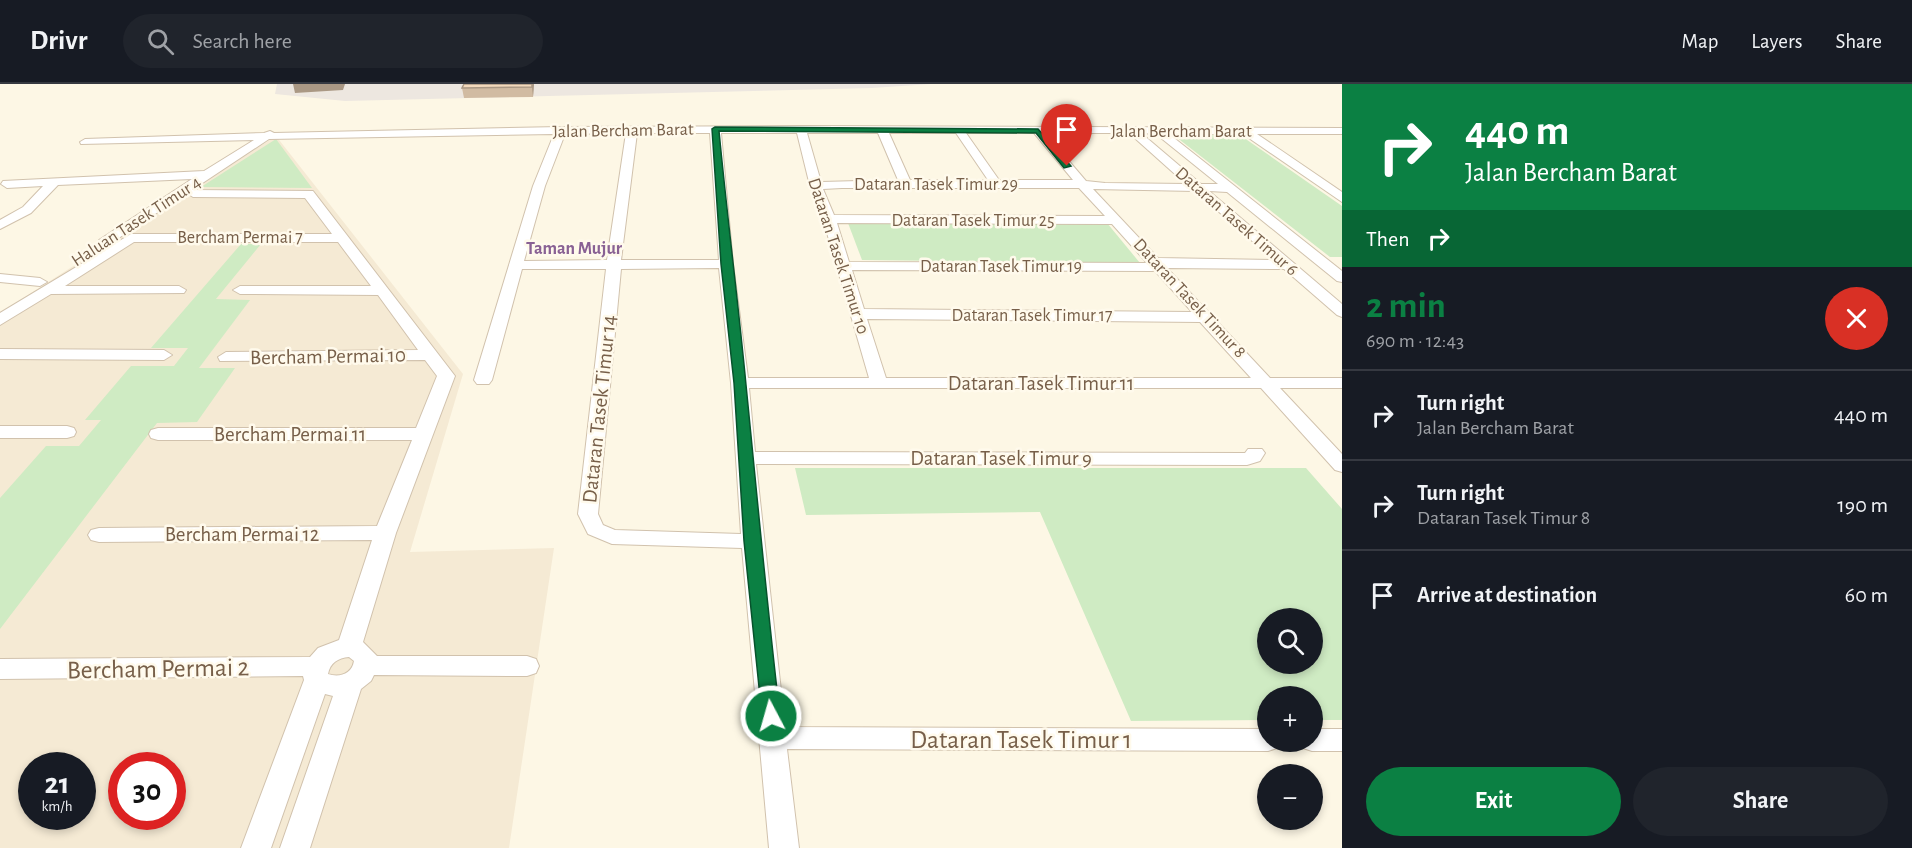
<!DOCTYPE html>
<meta charset="utf-8">
<style>
:root{--surface:#171b24;--page:#20242c;--text:#f1f3f6;--muted:#9ea1a6;--line:#363941;--accent:#0b8043}
body{margin:0;font-family:"Alegreya Sans",sans-serif;background:var(--page);color:var(--text);height:100vh;display:flex;flex-direction:column;font-size:22px;white-space:nowrap}
*{box-sizing:border-box;margin:0}
p{font-size:20px;color:var(--muted)}
.icon{flex:none;width:33px;height:33px;fill:none;stroke:currentColor;stroke-width:2;stroke-linecap:round;stroke-linejoin:round}
.map{position:relative;flex:1;overflow:hidden}
.panel{display:flex;flex-direction:column;background:var(--surface);width:570px}
.panel>*{flex:none}
.banner{background:#0b8043;color:#fff;overflow:hidden}
.fabs{position:absolute;left:1257px;top:524px;display:grid;gap:12px}
.fabs a{display:grid;place-items:center;width:66px;height:66px;border-radius:50%;background:var(--surface);box-shadow:0 3px 9px #0003;font-size:30px}
.speed{position:absolute;left:18px;top:668px;display:flex;gap:12px;font-size:30px;font-weight:700;text-align:center}
.speed>*{display:grid;place-content:center;width:78px;height:78px;border-radius:50%;background:var(--surface);box-shadow:0 3px 9px #0003;line-height:1}
.speed small{font-size:15px;font-weight:400}
.speed .limit{border:9px solid #d22;background:#fff;color:#111}
.pin{position:absolute;display:grid;place-items:center;width:51px;height:51px;color:#fff;margin:-62px -26px;border-radius:50% 50% 50% 0;rotate:-45deg;box-shadow:0 0 6px #0007}
.pin .icon{rotate:45deg}
.me{position:absolute;width:66px;margin:-33px;rotate:354deg;stroke-linejoin:round;filter:drop-shadow(0 0 4px #0008)}
.turn{display:flex;align-items:center;gap:21px;height:126px;padding:0 24px;font-size:27px}
.turn .icon{width:78px;height:78px;stroke-width:2.5}
.turn b{display:block;font-size:42px;line-height:51px}
.then{display:flex;align-items:center;height:57px;padding:0 24px;background:#0003;gap:12px;font-size:22px}
.round{display:grid;place-items:center;flex:none;width:63px;height:63px;border-radius:32px;background:var(--page)}
.summary{display:flex;align-items:center;justify-content:space-between;height:102px;padding:0 24px}
h1{font-size:36px;font-weight:700;line-height:45px;color:var(--accent)}
.button{display:flex;gap:12px;margin-top:auto;padding:12px 24px}
.button a{flex:1;height:69px;border-radius:36px;background:var(--accent);color:#fff;font-size:24px;font-weight:700;line-height:69px;text-align:center}
.button a+a{background:var(--page);color:var(--text)}
ul{padding:0;list-style:none}
li{display:flex;align-items:center;gap:18px;height:90px;padding:0 24px;border-top:2px solid var(--line)}
li div{flex:1}
li b{display:block;font-size:22px}
li em{font-style:normal}
header{display:flex;align-items:center;gap:36px;box-sizing:border-box;height:84px;padding:0 30px;background:var(--surface);border-bottom:2px solid var(--line)}
header strong{font-size:28px}
nav{display:flex;gap:33px;margin-inline-start:auto;font-size:21px}
.search{width:420px;height:54px;background:var(--page);display:flex;align-items:center;gap:15px;box-sizing:border-box;padding:0 21px;border-radius:33px;color:var(--muted);font-size:22px}
main{display:flex;flex:1;min-height:0}
.map>svg:first-child{display:block}
.residential{fill:#f5ead4;fill-rule:evenodd}
.industrial{fill:#ede7e0}
.green{fill:#cfebc3;fill-rule:evenodd}
.lines{fill:none;stroke-linecap:round;stroke-linejoin:round}
.minor-casing{stroke:#d1c2ad;stroke-width:2}
.minor{fill:#fff;fill-rule:evenodd}
.wall{fill:#d1bba2}
.shaded-wall{fill:#aa9884}
.building{fill:#f3d9bc;stroke:#aa9884;stroke-width:1.5}
.route{fill:#0b8043;stroke:#07532c;stroke-width:1.5}
.labels{text-anchor:middle;stroke-width:5;stroke-linejoin:round;paint-order:stroke}
.far-street-label{font-size:18px;fill:#775f49;stroke:#fffaec}
.far-neighbourhood-label{font-size:18px;font-weight:bold;fill:#896194;stroke:#fffaec}
.street-label{font-size:21px;fill:#775f49;stroke:#fffaec}
.near-street-label{font-size:26px;fill:#775f49;stroke:#fffaec}
</style>
<header>
<strong>Drivr</strong>
<div class="search"><svg class="icon" aria-label="search" viewBox="0 0 24 24"><circle cx="10" cy="10" r="6"/><path d="M15 15l6 6"/></svg>Search here</div>
<nav><a>Map</a><a>Layers</a><a>Share</a></nav>
</header>
<main>
<div class="map">
<svg width="1342" height="764" viewBox="0 0 1342 764">
<rect width="100%" height="100%" fill="#fdf7e5"/>
<path class="residential" d="M276,52L463,290L410,468L554,464L509,764H0V229ZM32,681H82V732H32ZM122,681H172V732H122Z"/>
<polygon class="industrial" points="277,0 931,0 872,4 345,17 275,10"/>
<g class="green">
<polygon points="1171,49 1237,49 1342,122 1342,173 1330,173"/>
<polygon points="276,55 312,104 201,103"/>
<polygon points="848,139 1107,139 1140,179 862,176"/>
<polygon points="241,160 261,160 216,215 250,216 199,284 235,284 197,338 157,339 0,545 0,414 46,362 79,362 101,336 85,336 131,282 174,282 188,264 151,264"/>
<path d="M795,384H1306L1342,425V636H1313L1312,612H1268L1267,636L1131,637L1040,428L806,431ZM1268,534H1312V579H1268Z"/>
</g>
<g class="lines">
<g class="minor-casing">
<g id="minor">
<path d="M801,42L1342,44V50H1257L1342,108V118L1243,50H1169L1342,187V198L1337,197L1227,108L1209,107L1342,220V233L1337,231L1284,185L1167,184L1270,294H1342V304H1280L1342,370V388L1335,386L1261,304H749L755,368L1245,369L1248,365H1262L1265,369L1260,377L1247,381L756,380L785,643L1268,645V657H1281L1277,664L1268,667L787,665L799,764H769L742,464L612,460L588,450L578,430L606,185H522L492,296L489,300H477L474,296L533,102L554,50L269,55L192,106L313,107L455,292L396,449L363,558L377,572H527L536,575L539,582L536,589L527,592L374,591L371,597L361,605L310,764H280L333,612L325,610L271,764H241L304,596L303,592L0,595V575L310,573L318,564L339,556L372,456L99,458L91,456L88,451L91,446L99,444L377,442L412,356H158L151,354L149,350L151,346L158,344H416L437,292L425,276L220,277L218,273L226,268L418,266L378,211L240,210L233,206L240,202H371L338,158H134L65,202H179L186,206L184,209L51,210L0,241V229L131,150H332L305,114L193,113L187,109L111,159L106,160L99,156L192,95L58,101L31,129L0,145V136L23,123L43,102L7,104L1,100L3,97L204,87L254,56L81,60L80,58L85,55L264,49L270,47L274,49L561,43ZM626,49L607,176L524,177L545,102L565,50ZM637,49H710L719,176H621ZM721,49H797L810,102L823,135L869,294H748L733,180ZM807,49H878L898,96L821,98ZM889,49H956L988,96H910ZM966,49H1034L1073,96H999ZM1045,49H1129L1186,100L1105,99L1086,97ZM1141,49L1156,50L1218,100H1201ZM842,104H1079L1105,132L834,131L823,105ZM1093,105L1195,107L1274,176L1158,174ZM837,139L1112,140L1147,179L849,178ZM719,184L731,299L741,450L615,446L603,441L598,430L621,185ZM852,186L1155,187L1192,228L864,225ZM867,235L1200,238L1251,294H886ZM349,573L354,577C352,590 339,594 328,590C330,579 338,574 349,573Z"/>
<polygon points="0,190 40,194 47,198 40,202 0,198"/>
<polygon points="0,265 164,266 172,271 164,276 0,275"/>
<polygon points="0,342 67,342 74,344 76,348 74,352 67,354 0,354"/>
<polygon points="1312,645 1342,645 1342,667 1312,667 1303,664 1299,657 1312,657"/>
</g>
</g>
<use href="#minor" class="minor"/>
</g>
<polygon class="wall" points="534,0 533,13 464,14 462,4"/>
<g class="shaded-wall">
<polygon points="293,0 345,0 343,6 295,9"/>
<polygon points="532,0 534,0 533,13 532,3"/>
</g>
<polygon class="building" points="464,0 532,0 532,3 462,4"/>
<path class="route" d="M715,43L1038,45L1071,82L1064,84L1036,49L719,47C727,132 738,216 746,301C757,411 767,522 780,632L778,637L771,639L765,637L762,632L744,457L734,299L721,180L712,45Z"/>
<g class="labels">
<g class="far-street-label">
<text transform="translate(623 46) rotate(-1)" y="6">Jalan Bercham Barat</text>
<text x="1181" y="53">Jalan Bercham Barat</text>
<text x="936" y="106">Dataran Tasek Timur 29</text>
<text x="973" y="142">Dataran Tasek Timur 25</text>
<text transform="translate(136 137) rotate(-33)" y="6">Haluan Tasek Timur 4</text>
<text transform="translate(1237 137) rotate(41)" y="6">Dataran Tasek Timur 6</text>
<text x="240" y="159">Bercham Permai 7</text>
<text transform="translate(839 172) rotate(72)" y="6">Dataran Tasek Timur 10</text>
<text x="1001" y="188">Dataran Tasek Timur 19</text>
<text transform="translate(1190 214) rotate(47)" y="6">Dataran Tasek Timur 8</text>
<text x="1032" y="237">Dataran Tasek Timur 17</text>
</g>
<g class="far-neighbourhood-label">
<text x="574" y="170">Taman Mujur</text>
</g>
<g class="street-label">
<text transform="translate(328 272) rotate(-1)" y="7">Bercham Permai 10</text>
<text x="1041" y="306">Dataran Tasek Timur 11</text>
<text transform="translate(599 325) rotate(-84)" y="7">Dataran Tasek Timur 14</text>
<text x="290" y="357">Bercham Permai 11</text>
<text x="1001" y="381">Dataran Tasek Timur 9</text>
<text x="242" y="457">Bercham Permai 12</text>
</g>
<g class="near-street-label">
<text transform="translate(158 584) rotate(-1)" y="9">Bercham Permai 2</text>
<text x="1021" y="664">Dataran Tasek Timur 1</text>
</g>
</g>
</svg>
<div class="fabs">
<a><svg class="icon" aria-label="search" viewBox="0 0 24 24"><circle cx="10" cy="10" r="6"/><path d="M15 15l6 6"/></svg></a>
<a>+</a>
<a>−</a>
</div>
<div class="speed"><div>21<small>km/h</small></div><div class="limit">30</div></div>
<div class="pin" style="left:1067px;top:82px;background:#d93025"><svg class="icon" aria-label="arrive" viewBox="0 0 24 24"><path d="M6 21V4h12l-3 4 3 4H6"/></svg></div>
<svg class="me" style="left:771px;top:632px" viewBox="-20 -20 40 40"><circle r="17" fill="#0b8043" stroke="#fff" stroke-width="3"/><path d="M0-11L8 9 0 5-8 9z" fill="#fff"/></svg>
</div>
<section class="panel">
<div class="banner">
<div class="turn"><svg class="icon" aria-label="right" viewBox="0 0 24 24"><path d="M7 20v-9h11M14 6l5 5-5 5"/></svg><div><b>440 m</b>Jalan Bercham Barat</div></div>
<div class="then">Then<svg class="icon" aria-label="right" viewBox="0 0 24 24"><path d="M7 20v-9h11M14 6l5 5-5 5"/></svg></div>
</div>
<div class="summary"><div><h1>2 min</h1><p>690 m · 12:43</p></div><a class="round" style="background:#d93025;color:#fff"><svg class="icon" aria-label="close" viewBox="0 0 24 24"><path d="M6 6l12 12M18 6L6 18"/></svg></a></div>
<ul>
<li><svg class="icon" aria-label="right" viewBox="0 0 24 24"><path d="M7 20v-9h11M14 6l5 5-5 5"/></svg><div><b>Turn right</b><p>Jalan Bercham Barat</p></div><em>440 m</em></li>
<li><svg class="icon" aria-label="right" viewBox="0 0 24 24"><path d="M7 20v-9h11M14 6l5 5-5 5"/></svg><div><b>Turn right</b><p>Dataran Tasek Timur 8</p></div><em>190 m</em></li>
<li><svg class="icon" aria-label="arrive" viewBox="0 0 24 24"><path d="M6 21V4h12l-3 4 3 4H6"/></svg><div><b>Arrive at destination</b></div><em>60 m</em></li>
</ul>
<div class="button"><a>Exit</a><a>Share</a></div>
</section>
</main>
